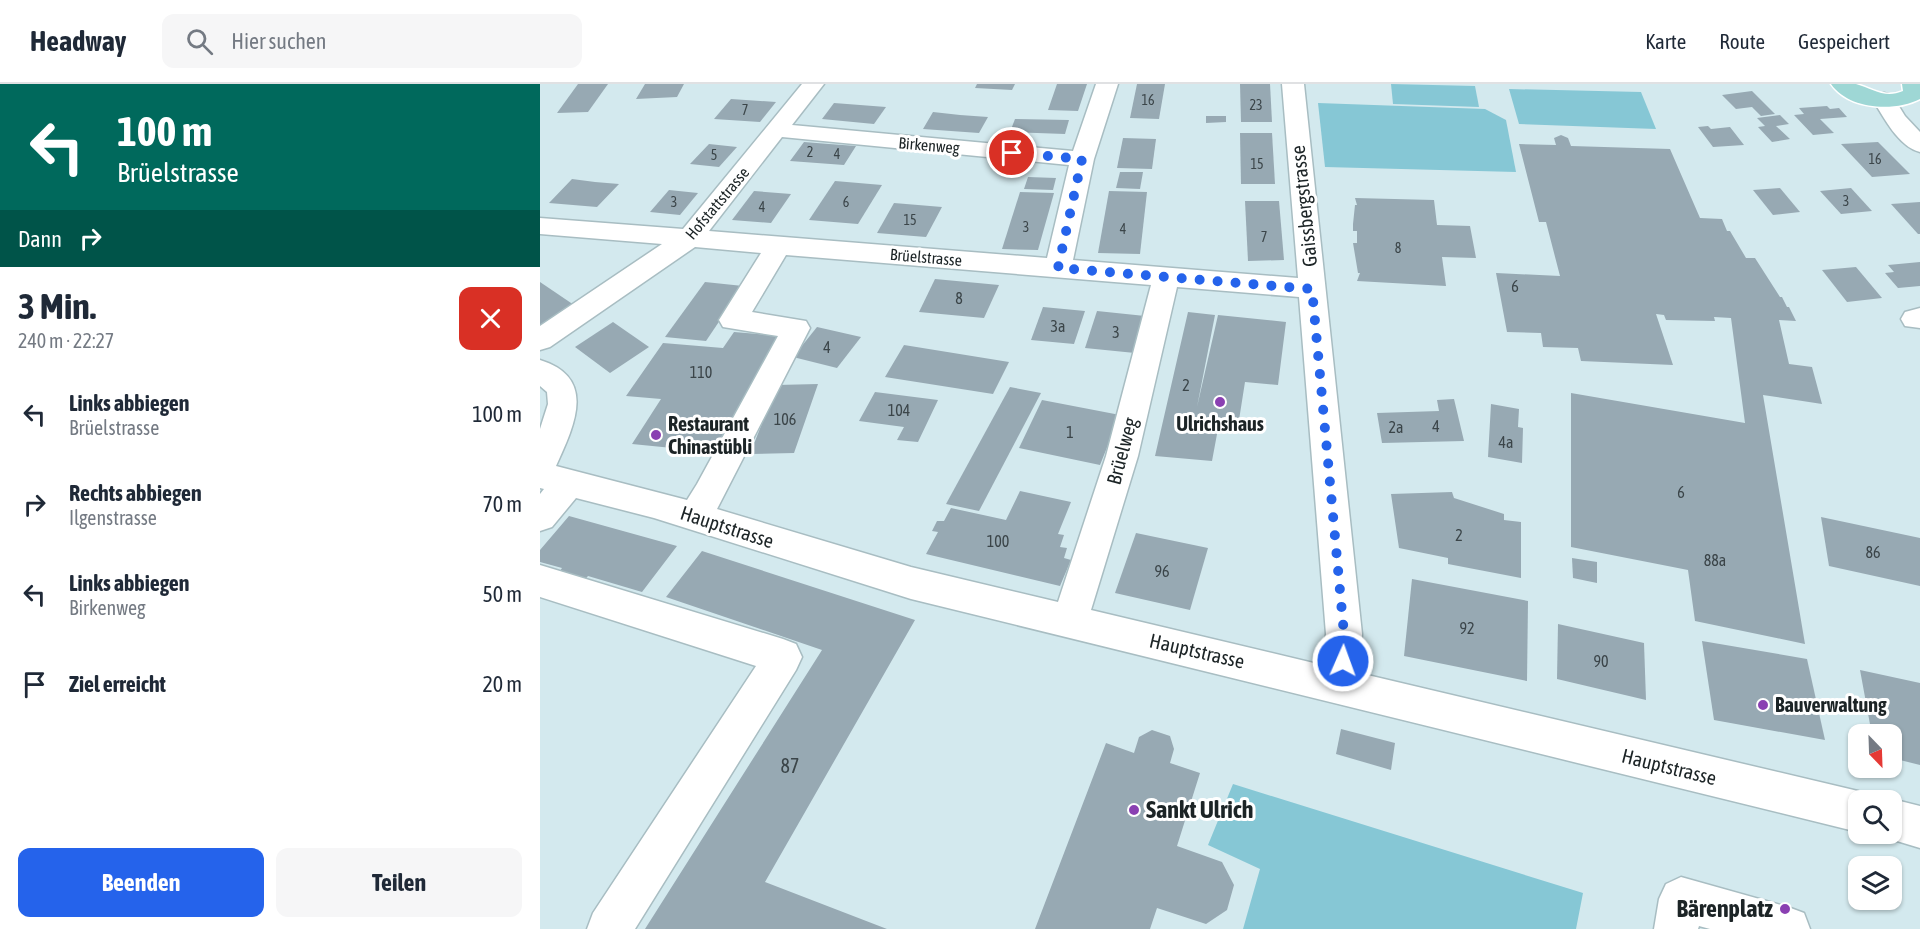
<!DOCTYPE html>
<html lang="de">
<meta charset="utf-8">
<style>
:root{--surface:#fff;--page:#f6f6f7;--text:#1f2937;--muted:#747a83;--line:#e0e1e3;--accent:#2563eb}
body{margin:0;font-family:"Asap Condensed",sans-serif;background:var(--page);color:var(--text);height:100vh;display:flex;flex-direction:column;font-size:22px;white-space:nowrap}
*{box-sizing:border-box;margin:0}
p{font-size:20px;color:var(--muted)}
.icon{flex:none;width:33px;height:33px;fill:none;stroke:currentColor;stroke-width:2;stroke-linecap:round;stroke-linejoin:round}
.map{position:relative;flex:1;overflow:hidden}
.sheet{display:flex;flex-direction:column;background:var(--surface);width:540px}
.sheet>*{flex:none}
.banner{background:#00695c;color:#fff;overflow:hidden}
.needle{width:39px;rotate:157deg}
.fabs{position:absolute;left:1308px;top:640px;display:grid;gap:12px}
.fabs a{display:grid;place-items:center;width:54px;height:54px;border-radius:12px;background:var(--surface);box-shadow:0 2px 4px #0004;font-size:30px}
.pin{position:absolute;display:grid;place-items:center;width:51px;height:51px;color:#fff;margin:-26px;border:3px solid #fff;border-radius:50%;box-shadow:0 2px 6px #0007}
.me{position:absolute;width:66px;margin:-33px;rotate:2deg;stroke-linejoin:round;filter:drop-shadow(0 0 4px #0008)}
.turn{display:flex;align-items:center;gap:21px;height:126px;padding:0 18px;font-size:27px}
.turn .icon{width:78px;height:78px;stroke-width:2.5}
.turn b{display:block;font-size:42px;line-height:51px}
.then{display:flex;align-items:center;height:57px;padding:0 18px;background:#0003;gap:12px;font-size:22px}
.round{display:grid;place-items:center;flex:none;width:63px;height:63px;border-radius:12px;background:var(--page)}
.overview{display:flex;align-items:center;justify-content:space-between;height:102px;padding:0 18px}
h1{font-size:36px;font-weight:700;line-height:45px}
.button{display:flex;gap:12px;margin-top:auto;padding:12px 18px}
.button a{flex:1;height:69px;border-radius:12px;background:var(--accent);color:#fff;font-size:24px;font-weight:700;line-height:69px;text-align:center}
.button a+a{background:var(--page);color:var(--text)}
ul{padding:0;list-style:none}
li{display:flex;align-items:center;gap:18px;height:90px;padding:0 18px}
li div{flex:1}
li b{display:block;font-size:22px}
li em{font-style:normal}
header{display:flex;align-items:center;gap:36px;box-sizing:border-box;height:84px;padding:0 30px;background:var(--surface);border-bottom:2px solid var(--line)}
header strong{font-size:28px}
nav{display:flex;gap:33px;margin-inline-start:auto;font-size:21px}
.search{width:420px;height:54px;background:var(--page);display:flex;align-items:center;gap:15px;box-sizing:border-box;padding:0 21px;border-radius:12px;color:var(--muted);font-size:22px}
main{display:flex;flex:1;min-height:0}
.map>svg:first-child{display:block}
.green{fill:#86c7d5}
.building{fill:#97a9b3}
.lines{fill:none;stroke-linecap:round;stroke-linejoin:round}
.minor-casing{stroke:#a8bdc2;stroke-width:3}
.major-casing{stroke:#fff;stroke-width:3}
.minor{fill:#fff;fill-rule:evenodd}
.major{fill:#9ed7d5;fill-rule:evenodd}
.route{stroke:#2563eb;stroke-width:10;stroke-dasharray:0 18}
.poi-dot{fill:#8a40b2;stroke:#fff;stroke-width:2}
.labels{text-anchor:middle;stroke-width:6;stroke-linejoin:round;paint-order:stroke}
.far-number-label{font-size:14px;fill:#3b4549}
.far-street-label{font-size:16px;fill:#1c2426;stroke:#fff}
.number-label{font-size:16px;fill:#3b4549}
.street-label{font-size:20px;fill:#1c2426;stroke:#fff}
.poi-label{font-size:20px;font-weight:bold;fill:#1c2426;stroke:#fff;text-anchor:start}
.near-number-label{font-size:20px;fill:#3b4549}
.near-poi-label{font-size:24px;font-weight:bold;fill:#1c2426;stroke:#fff;text-anchor:start}
</style>
<header>
<strong>Headway</strong>
<div class="search"><svg class="icon" aria-label="search" viewBox="0 0 24 24"><circle cx="10" cy="10" r="6"/><path d="M15 15l6 6"/></svg>Hier suchen</div>
<nav><a>Karte</a><a>Route</a><a>Gespeichert</a></nav>
</header>
<main>
<section class="sheet">
<div class="banner">
<div class="turn"><svg class="icon" aria-label="left" viewBox="0 0 24 24"><path d="M17 20v-9H6M10 6l-5 5 5 5"/></svg><div><b>100 m</b>Brüelstrasse</div></div>
<div class="then">Dann<svg class="icon" aria-label="right" viewBox="0 0 24 24"><path d="M7 20v-9h11M14 6l5 5-5 5"/></svg></div>
</div>
<div class="overview"><div><h1>3 Min.</h1><p>240 m · 22:27</p></div><a class="round" style="background:#d93025;color:#fff"><svg class="icon" aria-label="close" viewBox="0 0 24 24"><path d="M6 6l12 12M18 6L6 18"/></svg></a></div>
<ul>
<li><svg class="icon" aria-label="left" viewBox="0 0 24 24"><path d="M17 20v-9H6M10 6l-5 5 5 5"/></svg><div><b>Links abbiegen</b><p>Brüelstrasse</p></div><em>100 m</em></li>
<li><svg class="icon" aria-label="right" viewBox="0 0 24 24"><path d="M7 20v-9h11M14 6l5 5-5 5"/></svg><div><b>Rechts abbiegen</b><p>Ilgenstrasse</p></div><em>70 m</em></li>
<li><svg class="icon" aria-label="left" viewBox="0 0 24 24"><path d="M17 20v-9H6M10 6l-5 5 5 5"/></svg><div><b>Links abbiegen</b><p>Birkenweg</p></div><em>50 m</em></li>
<li><svg class="icon" aria-label="arrive" viewBox="0 0 24 24"><path d="M6 21V4h12l-3 4 3 4H6"/></svg><div><b>Ziel erreicht</b></div><em>20 m</em></li>
</ul>
<div class="button"><a>Beenden</a><a>Teilen</a></div>
</section>
<div class="map">
<svg width="1380" height="845" viewBox="0 0 1380 845">
<rect width="100%" height="100%" fill="#d3e9ee"/>
<g class="green">
<polygon points="851,0 935,2 939,23 853,20"/>
<polygon points="969,5 1101,8 1116,45 979,40"/>
<polygon points="778,19 945,25 966,36 976,88 785,83"/>
<polygon points="693,700 1043,809 1036,845 703,845 720,785 668,761"/>
</g>
<g class="building">
<polygon points="38,0 68,0 48,28 17,29"/>
<polygon points="105,0 144,0 137,13 96,15"/>
<polygon points="437,0 475,0 472,6 435,4"/>
<polygon points="517,0 547,0 538,27 508,26"/>
<polygon points="597,0 625,0 619,35 590,34"/>
<polygon points="700,0 730,0 732,38 701,38"/>
<polygon points="1212,7 1235,30 1221,32 1212,23 1196,25 1182,11"/>
<polygon points="191,15 236,18 220,38 174,35"/>
<polygon points="294,19 346,23 334,40 282,35"/>
<polygon points="1287,22 1290,25 1299,24 1307,33 1280,35 1294,49 1273,51 1254,31 1264,30 1259,24"/>
<polygon points="393,28 420,31 448,33 439,49 383,45"/>
<polygon points="1240,31 1249,40 1236,42 1250,55 1232,58 1218,43 1225,42 1217,34"/>
<polygon points="666,32 686,32 686,38 666,39"/>
<polygon points="475,35 529,36 525,50 470,48"/>
<polygon points="1168,42 1171,45 1190,43 1204,61 1173,63 1158,43"/>
<polygon points="700,49 732,49 735,100 701,100"/>
<polygon points="1021,51 1028,54 1031,62 1130,65 1160,134 1182,135 1187,147 1190,147 1206,174 1215,174 1240,213 1242,213 1247,223 1249,223 1256,237 1239,236 1249,280 1272,283 1282,320 1223,311 1265,560 1155,537 1148,486 1031,463 1031,309 1205,339 1191,234 1174,233 1175,237 1126,236 1124,231 1116,230 1133,281 1041,277 1038,264 1003,263 1001,249 967,248 956,189 1020,192 1006,138 999,138 979,60 1016,61 1014,54"/>
<polygon points="583,54 616,55 612,85 577,84"/>
<polygon points="264,58 289,60 316,62 304,81 250,77"/>
<polygon points="1338,58 1370,90 1332,93 1301,60"/>
<polygon points="169,60 197,63 179,83 150,80"/>
<polygon points="580,88 603,88 600,105 576,104"/>
<polygon points="488,93 516,94 513,106 484,105"/>
<polygon points="32,95 55,98 79,100 57,123 9,119"/>
<polygon points="295,97 342,101 318,140 269,136"/>
<polygon points="1240,104 1260,128 1233,131 1213,106"/>
<polygon points="1311,104 1332,127 1301,130 1280,107"/>
<polygon points="129,106 158,109 140,131 110,128"/>
<polygon points="214,107 251,110 231,139 192,136"/>
<polygon points="569,107 607,108 600,170 558,169"/>
<polygon points="480,108 514,109 498,166 462,165"/>
<polygon points="815,114 894,116 897,141 930,142 936,174 902,173 906,202 817,197 820,189 818,189 813,159 817,159 817,147 813,147 813,140 815,121 817,121"/>
<polygon points="705,117 739,117 744,176 708,177"/>
<polygon points="1380,118 1380,150 1378,150 1351,120"/>
<polygon points="354,119 402,123 386,153 337,149"/>
<polygon points="1380,178 1380,202 1358,204 1345,189 1354,188 1348,181"/>
<polygon points="1316,183 1342,214 1307,218 1282,186"/>
<polygon points="395,195 459,201 444,234 379,228"/>
<polygon points="0,198 34,221 0,243"/>
<polygon points="165,198 203,202 166,257 125,253"/>
<polygon points="503,223 545,227 534,260 491,256"/>
<polygon points="557,227 605,232 595,269 545,264"/>
<polygon points="648,228 675,231 657,323 678,231 746,238 738,301 705,298 699,336 680,334 672,377 615,372"/>
<polygon points="73,238 109,263 70,289 35,263"/>
<polygon points="277,243 321,253 297,284 253,273"/>
<polygon points="194,248 241,252 173,368 92,360 121,315 86,312 123,259 183,264"/>
<polygon points="364,261 469,278 453,310 345,293"/>
<polygon points="278,300 254,369 210,370 237,301"/>
<polygon points="470,303 501,309 439,427 406,420"/>
<polygon points="335,308 398,316 378,358 357,356 364,343 319,337"/>
<polygon points="914,315 924,357 842,359 837,329 899,327 897,316"/>
<polygon points="502,316 580,331 560,381 479,364"/>
<polygon points="951,320 979,325 978,343 983,344 982,379 948,373"/>
<polygon points="480,407 531,418 518,450 524,451 520,463 527,464 524,474 531,476 520,502 386,470 398,448 392,447 397,437 404,437 411,424 466,436"/>
<polygon points="912,408 914,414 964,430 964,436 981,438 981,494 908,480 908,474 859,464 851,410"/>
<polygon points="29,432 137,462 102,508 48,492 43,498 17,491 22,484 0,478 0,466"/>
<polygon points="1281,433 1380,454 1380,502 1289,482"/>
<polygon points="596,449 668,464 650,526 575,509"/>
<polygon points="162,467 375,536 225,798 347,845 105,845 282,566 126,513"/>
<polygon points="1032,474 1057,478 1057,499 1033,494"/>
<polygon points="872,495 988,517 987,597 864,572"/>
<polygon points="1018,540 1104,559 1106,616 1017,595"/>
<polygon points="1162,557 1267,575 1285,656 1174,636"/>
<polygon points="1320,586 1380,599 1380,681 1352,674 1352,651 1332,651"/>
<polygon points="801,645 855,659 851,686 796,670"/>
<polygon points="612,646 630,652 634,665 630,679 660,689 637,762 682,778 694,801 687,826 666,840 617,824 610,845 495,845 566,659 594,669 599,653"/>
</g>
<g class="lines">
<g class="minor-casing">
<g id="minor">
<path d="M262,0H284L252,41L533,67L556,0H578L554,75L533,176L758,194L742,0H764L822,550L819,589L1318,707L1333,713L1334,717H1318V748L371,515L114,434L36,414L12,443L0,447V410L4,405L0,404V345L8,320L7,308L0,302V276C58,294 34,342 16,382L147,416L157,400L238,252L183,243L179,236L221,169L155,163L10,263L0,266V242L122,160L0,150V134L143,145ZM242,53L529,81L507,174L169,147ZM246,171L611,201L566,372L518,518L371,483L177,425L270,244L266,237L212,228ZM637,203L759,213L786,550L782,581L551,526L598,372Z"/>
<path d="M1344,9L1352,11L1365,32L1380,48V68C1359,63 1344,34 1333,16L1336,11Z"/>
<polygon points="1380,224 1380,244 1365,242 1361,235 1365,228"/>
<polygon points="0,481 243,555 256,560 262,573 256,586 95,845 47,845 53,829 216,582 0,513"/>
<polygon points="1352,715 1380,722 1380,764 1337,751 1352,750 1352,717 1348,717"/>
<polygon points="1141,793 1248,823 1264,829 1270,845 1170,845 1159,842 1158,845 1114,845 1119,815 1126,800"/>
</g>
</g>
<g class="major-casing">
<path id="major" d="M1291,0C1299,0 1309,0 1316,0C1333,5 1345,15 1363,7L1362,0H1380V15C1355,28 1309,26 1291,0Z"/>
</g>
<use href="#minor" class="minor"/>
<use href="#major" class="major"/>
</g>
<g class="lines">
<polyline class="route" points="472,69 542,75 518,184 772,205 804,550 803,577"/>
</g>
<g class="poi-dot">
<circle cx="680" cy="318" r="6"/>
<circle cx="116" cy="351" r="6"/>
<circle cx="1223" cy="621" r="6"/>
<circle cx="594" cy="726" r="6"/>
<circle cx="1245" cy="825" r="6"/>
</g>
<g class="labels">
<g class="far-number-label">
<text x="608" y="21">16</text>
<text x="716" y="26">23</text>
<text x="205" y="31">7</text>
<text x="270" y="73">2</text>
<text x="297" y="75">4</text>
<text x="174" y="76">5</text>
<text x="1335" y="80">16</text>
<text x="717" y="85">15</text>
<text x="1306" y="122">3</text>
<text x="134" y="123">3</text>
<text x="306" y="123">6</text>
<text x="222" y="128">4</text>
<text x="370" y="141">15</text>
<text x="486" y="148">3</text>
<text x="583" y="150">4</text>
<text x="724" y="158">7</text>
<text x="858" y="169">8</text>
</g>
<g class="far-street-label">
<text transform="translate(389 61) rotate(5)" y="6">Birkenweg</text>
<text transform="translate(177 119) rotate(-50)" y="6">Hofstattstrasse</text>
<text transform="translate(386 173) rotate(5)" y="6">Brüelstrasse</text>
</g>
<g class="number-label">
<text x="975" y="208">6</text>
<text x="419" y="220">8</text>
<text x="518" y="248">3a</text>
<text x="576" y="254">3</text>
<text x="287" y="269">4</text>
<text x="161" y="294">110</text>
<text x="646" y="307">2</text>
<text x="359" y="332">104</text>
<text x="245" y="341">106</text>
<text x="896" y="348">4</text>
<text x="856" y="349">2a</text>
<text x="530" y="354">1</text>
<text x="966" y="364">4a</text>
<text x="1141" y="414">6</text>
<text x="919" y="457">2</text>
<text x="458" y="463">100</text>
<text x="1333" y="474">86</text>
<text x="1175" y="482">88a</text>
<text x="622" y="493">96</text>
<text x="927" y="550">92</text>
<text x="1061" y="583">90</text>
</g>
<g class="street-label">
<text transform="translate(764 122) rotate(-96)" y="7">Gaissbergstrasse</text>
<text transform="translate(582 367) rotate(-75)" y="7">Brüelweg</text>
<text transform="translate(187 443) rotate(18)" y="7">Hauptstrasse</text>
<text transform="translate(657 567) rotate(13)" y="7">Hauptstrasse</text>
<text transform="translate(1129 683) rotate(14)" y="7">Hauptstrasse</text>
</g>
<g class="poi-label">
<text x="128" y="347">Restaurant<tspan x="128" dy="23">Chinastübli</tspan></text>
<text x="680" y="347" text-anchor="middle">Ulrichshaus</text>
<text x="1235" y="628">Bauverwaltung</text>
</g>
<g class="near-number-label">
<text x="250" y="689">87</text>
</g>
<g class="near-poi-label">
<text x="606" y="734">Sankt Ulrich</text>
<text x="1233" y="833" text-anchor="end">Bärenplatz</text>
</g>
</g>
</svg>
<div class="fabs">
<a><svg class="needle" viewBox="-14 -14 28 28"><path d="M0-13l5 13h-10z" fill="#e53935"/><path d="M0 13l5-13h-10z" fill="#747a83"/></svg></a>
<a><svg class="icon" aria-label="search" viewBox="0 0 24 24"><circle cx="10" cy="10" r="6"/><path d="M15 15l6 6"/></svg></a>
<a><svg class="icon" aria-label="layers" viewBox="0 0 24 24"><path d="M12 4l9 5-9 5-9-5zM3 14l9 5 9-5"/></svg></a>
</div>
<div class="pin" style="left:472px;top:69px;background:#d93025"><svg class="icon" aria-label="arrive" viewBox="0 0 24 24"><path d="M6 21V4h12l-3 4 3 4H6"/></svg></div>
<svg class="me" style="left:803px;top:577px" viewBox="-20 -20 40 40"><circle r="17" fill="#2563eb" stroke="#fff" stroke-width="3"/><path d="M0-11L8 9 0 5-8 9z" fill="#fff"/></svg>
</div>
</main>
